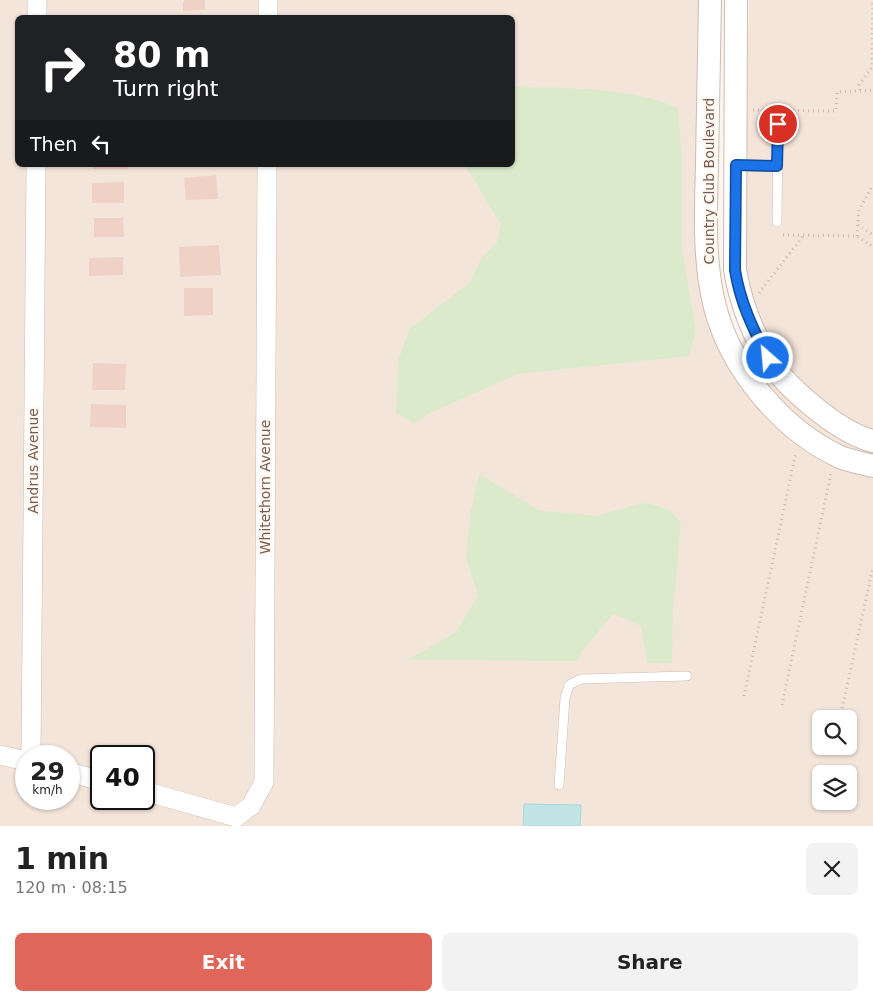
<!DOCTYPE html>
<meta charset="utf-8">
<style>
:root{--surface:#fff;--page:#f2f2f2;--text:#222;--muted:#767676;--accent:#df6659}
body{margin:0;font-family:"DejaVu Sans",sans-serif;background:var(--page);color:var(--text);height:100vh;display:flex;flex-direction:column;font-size:19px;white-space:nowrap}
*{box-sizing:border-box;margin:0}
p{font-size:16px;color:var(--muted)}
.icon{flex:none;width:28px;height:28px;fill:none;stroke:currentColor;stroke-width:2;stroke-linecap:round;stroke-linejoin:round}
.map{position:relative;height:826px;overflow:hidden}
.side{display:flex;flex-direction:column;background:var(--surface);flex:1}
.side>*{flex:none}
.guide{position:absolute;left:15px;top:15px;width:500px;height:152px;border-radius:8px;box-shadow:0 1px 4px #0004;background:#202124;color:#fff;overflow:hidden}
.fabs{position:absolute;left:812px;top:710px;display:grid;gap:10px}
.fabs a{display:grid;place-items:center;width:45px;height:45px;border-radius:8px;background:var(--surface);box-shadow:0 1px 4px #0004;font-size:25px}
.speed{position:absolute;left:15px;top:745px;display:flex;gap:10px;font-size:25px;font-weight:700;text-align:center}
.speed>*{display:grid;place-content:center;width:65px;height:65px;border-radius:50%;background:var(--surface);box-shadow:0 1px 4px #0004;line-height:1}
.speed small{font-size:12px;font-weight:400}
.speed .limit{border:2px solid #111;border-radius:8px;background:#fff;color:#111}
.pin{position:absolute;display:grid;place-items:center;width:42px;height:42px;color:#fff;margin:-21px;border:2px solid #fff;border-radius:50%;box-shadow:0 1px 5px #0007}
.me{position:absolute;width:55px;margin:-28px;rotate:333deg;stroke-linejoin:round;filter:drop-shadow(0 0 4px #0008)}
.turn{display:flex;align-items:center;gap:18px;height:105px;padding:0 15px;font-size:22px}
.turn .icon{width:65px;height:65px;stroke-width:2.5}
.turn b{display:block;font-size:35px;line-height:42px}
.then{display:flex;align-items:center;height:48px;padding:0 15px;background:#0003;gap:10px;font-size:19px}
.round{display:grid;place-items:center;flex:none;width:52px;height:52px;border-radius:8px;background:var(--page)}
.head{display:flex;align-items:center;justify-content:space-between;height:85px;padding:0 15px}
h1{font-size:30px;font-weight:800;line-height:38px}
.action{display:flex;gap:10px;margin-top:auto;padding:10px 15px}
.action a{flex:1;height:58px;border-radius:8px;background:var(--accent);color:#fff;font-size:20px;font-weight:800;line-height:58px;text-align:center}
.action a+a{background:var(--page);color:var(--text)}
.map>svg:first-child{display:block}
.residential{fill:#f4e5db;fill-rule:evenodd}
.green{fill:#dbeacb}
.water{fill:#c1e5e6;stroke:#a8d6d7}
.building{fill:#f0d1c5}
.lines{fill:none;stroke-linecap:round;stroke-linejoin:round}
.service-casing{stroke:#cfbbb1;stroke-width:10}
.minor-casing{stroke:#cfbbb1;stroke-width:20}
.tertiary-casing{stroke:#cfbbb1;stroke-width:24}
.path{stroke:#d6b4a8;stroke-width:3;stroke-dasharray:1 4;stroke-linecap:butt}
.service{stroke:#fff;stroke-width:9}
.minor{stroke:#fff;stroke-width:19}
.tertiary{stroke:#fff;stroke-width:22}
.route-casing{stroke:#114b97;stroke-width:12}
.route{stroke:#1a73e8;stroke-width:9}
.labels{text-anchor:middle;stroke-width:5;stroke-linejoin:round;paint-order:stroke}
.street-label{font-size:14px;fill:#78594f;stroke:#fef9f3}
</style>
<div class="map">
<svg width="873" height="826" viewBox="0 0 873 826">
<rect width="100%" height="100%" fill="#fcf4ed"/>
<path class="residential" d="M0,0H702L699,223L758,404L791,372L770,342L753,304L744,256L749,0H873V826H0ZM18,18H512V165H18ZM821,719H849V746H821ZM26,756H69V799H26ZM101,756H144V799H101ZM821,774H849V801H821Z"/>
<g class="green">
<path d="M513,86C567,89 628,86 678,108L682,159V247L696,331L689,356L518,374L432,412L414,423L396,413L398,361L409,330L470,282L481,259L497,242L501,225L465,165H512Z"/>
<polygon points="479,474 539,510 597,516 645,502 669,510 681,522 673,613 672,663 647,663 641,626 613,614 581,652 578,661 407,660 455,633 478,596 466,558 470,515"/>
</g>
<polygon class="water" points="524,804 581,805 580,826 523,826"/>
<g class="building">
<polygon points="185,0 205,0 205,10 183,11 183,2"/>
<rect x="93" y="165" width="35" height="4"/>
<polygon points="216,175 218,199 186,200 184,178"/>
<polygon points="124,182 124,203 92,203 92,183"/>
<polygon points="94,218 123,218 124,237 94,237"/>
<polygon points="219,245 221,275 180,277 179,247"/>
<polygon points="123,257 123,275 89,276 89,258"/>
<polygon points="184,288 213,288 213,315 184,316"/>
<polygon points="93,363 126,364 125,390 92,390"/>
<polygon points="91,404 126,405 126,428 90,427"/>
</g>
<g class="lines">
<g class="service-casing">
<g id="service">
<polyline points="736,165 777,166"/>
<polyline points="777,222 778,125"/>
<polyline points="559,785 565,698 569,685 581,679 687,676"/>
</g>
</g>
<g class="minor-casing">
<g id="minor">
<polyline points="37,18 37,0"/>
<polyline points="268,18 268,0"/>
<polyline points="0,755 26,761"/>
<polyline points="31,756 36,165"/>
<polyline points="69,772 101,781"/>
<polyline points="144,791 236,817 251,806 264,782 267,165"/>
</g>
</g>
<g class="tertiary-casing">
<g id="tertiary">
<path d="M710,0C709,54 708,109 707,163C706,211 703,260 715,307C731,369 782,430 840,457C850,461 862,463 873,466"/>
<path d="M736,0L735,270C740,300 751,329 766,356C784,386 839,433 873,441"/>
</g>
</g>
<g class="path">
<polyline points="860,90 859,85 872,67 873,0"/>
<polyline points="753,110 836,111 837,92 873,90"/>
<polyline points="858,225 873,235"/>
<polyline points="783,235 857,236 873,247"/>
<polyline points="857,236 859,210 873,185"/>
<polyline points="759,293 804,235"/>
<polyline points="744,696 796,452"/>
<polyline points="782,705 831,473"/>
<polyline points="840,718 873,567"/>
</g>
<use href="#service" class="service"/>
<use href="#minor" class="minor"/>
<use href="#tertiary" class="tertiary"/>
</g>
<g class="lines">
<g class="route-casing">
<path id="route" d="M768,358C753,329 740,302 735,270L736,165L777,166L778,124"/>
</g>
<use href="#route" class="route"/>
</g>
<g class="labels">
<g class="street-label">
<text transform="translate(709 181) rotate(-90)" y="5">Country Club Boulevard</text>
<text transform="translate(33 461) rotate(-90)" y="5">Andrus Avenue</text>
<text transform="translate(265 487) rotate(-90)" y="5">Whitethorn Avenue</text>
</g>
</g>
</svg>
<div class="fabs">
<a><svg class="icon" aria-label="search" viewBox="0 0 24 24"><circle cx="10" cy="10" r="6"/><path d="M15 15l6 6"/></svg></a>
<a><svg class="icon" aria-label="layers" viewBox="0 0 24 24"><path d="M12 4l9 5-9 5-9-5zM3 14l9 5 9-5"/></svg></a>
</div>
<div class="speed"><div>29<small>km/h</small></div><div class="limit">40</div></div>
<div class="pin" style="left:778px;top:124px;background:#d93025"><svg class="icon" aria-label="arrive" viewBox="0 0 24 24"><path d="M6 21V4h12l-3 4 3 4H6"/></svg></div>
<svg class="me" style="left:768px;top:358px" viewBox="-20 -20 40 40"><circle r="17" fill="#1a73e8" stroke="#fff" stroke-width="3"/><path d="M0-11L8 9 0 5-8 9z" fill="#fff"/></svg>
<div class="guide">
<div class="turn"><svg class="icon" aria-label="right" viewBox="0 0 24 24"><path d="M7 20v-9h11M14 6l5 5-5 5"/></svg><div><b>80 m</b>Turn right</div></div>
<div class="then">Then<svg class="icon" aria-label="left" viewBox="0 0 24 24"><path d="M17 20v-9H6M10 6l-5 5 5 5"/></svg></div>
</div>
</div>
<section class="side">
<div class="head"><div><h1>1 min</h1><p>120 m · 08:15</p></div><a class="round"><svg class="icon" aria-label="close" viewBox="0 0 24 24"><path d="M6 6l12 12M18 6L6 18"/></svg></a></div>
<div class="action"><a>Exit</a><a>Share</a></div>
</section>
